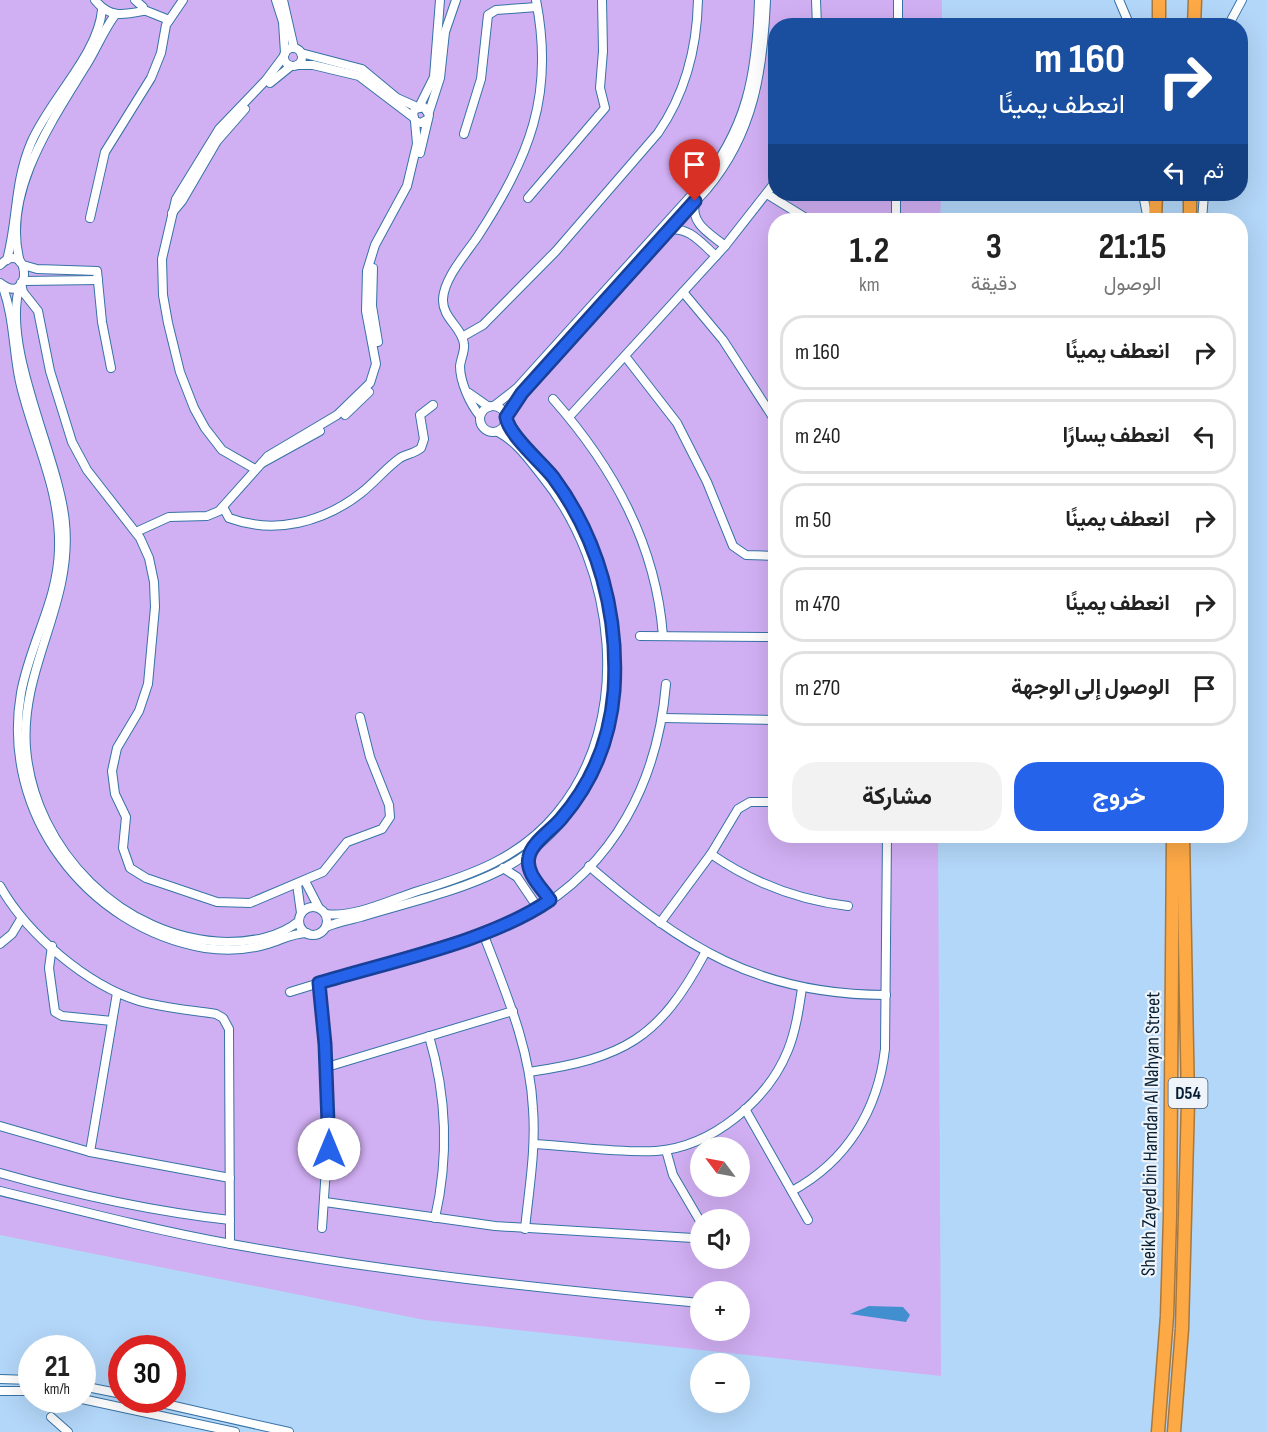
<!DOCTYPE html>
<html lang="ar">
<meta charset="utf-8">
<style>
:root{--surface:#fff;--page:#f2f2f2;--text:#222;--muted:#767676;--line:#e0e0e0;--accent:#2563eb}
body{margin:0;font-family:"Sofia Sans Condensed",Vazirmatn,sans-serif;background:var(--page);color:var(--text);direction:rtl;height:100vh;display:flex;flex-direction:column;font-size:22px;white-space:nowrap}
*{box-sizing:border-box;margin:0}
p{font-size:20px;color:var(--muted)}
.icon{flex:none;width:33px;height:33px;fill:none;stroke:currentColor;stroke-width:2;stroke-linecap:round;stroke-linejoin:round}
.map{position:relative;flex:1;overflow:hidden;direction:ltr}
.details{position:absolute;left:768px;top:213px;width:480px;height:630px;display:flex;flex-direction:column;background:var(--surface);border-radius:24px;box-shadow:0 6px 24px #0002;direction:rtl}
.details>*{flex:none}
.hud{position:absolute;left:768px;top:18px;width:480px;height:183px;border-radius:24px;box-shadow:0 6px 24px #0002;direction:rtl;background:#1a4fa0;color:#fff;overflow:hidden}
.needle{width:39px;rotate:302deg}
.tools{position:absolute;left:690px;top:1137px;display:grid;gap:12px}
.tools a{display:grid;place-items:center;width:60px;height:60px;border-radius:50%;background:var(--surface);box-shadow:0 6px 24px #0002;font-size:30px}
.speed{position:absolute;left:18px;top:1335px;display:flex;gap:12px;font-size:30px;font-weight:700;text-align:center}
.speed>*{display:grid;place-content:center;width:78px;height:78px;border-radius:50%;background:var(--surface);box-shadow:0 6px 24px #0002;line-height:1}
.speed small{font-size:15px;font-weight:400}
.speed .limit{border:9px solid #d22;background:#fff;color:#111}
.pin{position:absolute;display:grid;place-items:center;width:51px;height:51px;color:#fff;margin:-62px -26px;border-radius:50% 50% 50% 0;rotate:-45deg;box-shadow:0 0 6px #0007}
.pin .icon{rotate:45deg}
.me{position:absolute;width:66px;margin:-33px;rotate:0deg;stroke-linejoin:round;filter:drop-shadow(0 0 4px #0008)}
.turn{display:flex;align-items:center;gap:21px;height:126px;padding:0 24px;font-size:27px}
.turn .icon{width:78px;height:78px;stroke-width:2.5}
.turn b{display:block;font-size:42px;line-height:51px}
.then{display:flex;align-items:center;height:57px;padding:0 24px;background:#0003;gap:12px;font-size:22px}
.eta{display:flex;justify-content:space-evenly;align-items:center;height:102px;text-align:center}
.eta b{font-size:36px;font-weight:700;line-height:42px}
.cta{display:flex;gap:12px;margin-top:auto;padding:12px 24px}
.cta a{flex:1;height:69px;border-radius:24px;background:var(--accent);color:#fff;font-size:24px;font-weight:700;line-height:69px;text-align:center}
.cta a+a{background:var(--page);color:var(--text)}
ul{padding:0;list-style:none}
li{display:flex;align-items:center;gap:18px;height:75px;margin:0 12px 9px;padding:0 12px;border:3px solid var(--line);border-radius:24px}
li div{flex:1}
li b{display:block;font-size:22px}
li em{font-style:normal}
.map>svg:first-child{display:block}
.green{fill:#d1aff3;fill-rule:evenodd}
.water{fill:#428fcf}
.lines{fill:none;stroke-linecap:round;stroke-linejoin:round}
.minor-casing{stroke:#3773a6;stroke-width:10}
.highway-casing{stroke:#a6783f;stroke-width:15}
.minor{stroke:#fff;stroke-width:8}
.highway{stroke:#fda946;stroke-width:12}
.route-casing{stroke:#184099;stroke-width:15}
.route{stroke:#2563eb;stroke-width:10}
.labels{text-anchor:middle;stroke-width:4.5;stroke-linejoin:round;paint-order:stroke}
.shield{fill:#eef4fa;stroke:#4b5e6f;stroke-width:1.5}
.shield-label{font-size:18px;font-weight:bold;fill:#051e33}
.street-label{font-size:20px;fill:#051e33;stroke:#eef4fa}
</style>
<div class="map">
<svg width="1267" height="1432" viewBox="0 0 1267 1432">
<rect width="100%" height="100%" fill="#b3d7f9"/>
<path class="green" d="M0,0H942V25L776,26V194H941L940,220H776V836H938L941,1376L425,1320L0,1235ZM700,1148H740V1186H700ZM700,1220H740V1258H700ZM700,1292H740V1330H700Z"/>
<polygon class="water" points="869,1306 903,1307 910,1315 906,1322 850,1314"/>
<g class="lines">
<g class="minor-casing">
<g id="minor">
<path d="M95,0C109,18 123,15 143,11V7L135,0"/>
<polyline points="276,0 283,22 285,53"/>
<polyline points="283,0 294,48"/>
<polyline points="816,0 817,26"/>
<polyline points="1119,0 1130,26"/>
<polyline points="144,10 169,20"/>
<polyline points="898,26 898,0"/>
<polyline points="1228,26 1242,0"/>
<circle cx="293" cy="57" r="9"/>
<polyline points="301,53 362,69 397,98 417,107"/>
<polyline points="298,65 313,65 359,76 413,117"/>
<polyline points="270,83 291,66"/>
<polyline points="419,107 434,77 440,0"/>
<polyline points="429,112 440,78 445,32 456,0"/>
<polyline points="464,134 481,79 488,15 496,10 537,7"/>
<polyline points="420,153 429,115 424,107 415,109 413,114 415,121 421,123 428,119"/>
<polyline points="767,194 809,220"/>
<polyline points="1143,194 1148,220"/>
<polyline points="528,198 605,108 600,88 603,51 602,0"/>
<path d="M695,203C690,224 711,234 725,246"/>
<polyline points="172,213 182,201 217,141 245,109"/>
<polyline points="90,218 105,152 151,78 161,53 166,25 183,0"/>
<polyline points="896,220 896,194"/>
<polyline points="1202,220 1204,194"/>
<path d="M669,230C689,226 702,244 716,256"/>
<path d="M7,260C18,219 14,184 31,143C49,100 98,55 102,10"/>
<path d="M20,262C1,194 52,121 85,67C96,50 103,31 115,15"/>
<path d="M0,265C30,236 34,309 0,283"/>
<polyline points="23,265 37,269 97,271 102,322 111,368"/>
<polyline points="373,268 372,306 378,342"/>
<polyline points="23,281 98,280"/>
<polyline points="21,283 23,292 38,311 50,371 72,442 87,470 140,538 149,558 154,582 155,607 148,684 139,711 117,748 112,771 115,794 126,817 123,848 130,868 146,878 217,902 250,903 323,872 347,842 382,829 390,817 389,805 370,757 360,717"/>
<path d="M2,285C14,315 13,350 20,382C33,439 61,489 59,549C58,601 30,643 21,693C0,813 87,928 205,948C226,951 248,950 268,944C281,940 293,933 307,933"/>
<path d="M20,285C0,348 59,456 65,523C73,605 20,667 26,748C34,850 123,940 227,942C251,942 280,937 299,921"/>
<polyline points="683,292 723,340 776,422"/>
<path d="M462,337L483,325L556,251L658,133C685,94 697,47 698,0"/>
<polyline points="625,356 677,423 707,482 733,546 746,555 776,556"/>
<polyline points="469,393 489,407"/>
<path d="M553,399C613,467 656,544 663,636"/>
<circle cx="493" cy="419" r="13"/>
<path d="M494,406L517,388L698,188C747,130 757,74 759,0"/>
<polyline points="345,415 369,392"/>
<path d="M480,416C470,404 460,382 460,366C461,358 465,351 464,344C462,327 442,318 443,299C444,278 466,254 478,236C529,157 555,96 536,0"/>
<path d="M506,417L522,393L707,189C754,133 763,70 766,0"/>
<polyline points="569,417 725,246 776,181"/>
<polyline points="262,463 320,431"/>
<polyline points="255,469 222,450 205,428 194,408 180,372 168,323 163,295 162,259 176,199 219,129 266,80 284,56"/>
<path d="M223,507L229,518C275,535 324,522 361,493C375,482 386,468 400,458C406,454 414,454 421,448L424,439L420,415L433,405"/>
<polyline points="136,532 169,517 207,516 219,511 268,456 337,415 370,383 376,364 366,311 367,271 375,245 407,186 417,144 415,121"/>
<polyline points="640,636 776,637"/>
<polyline points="663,718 776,720"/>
<path d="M532,849C522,869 539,884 550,900"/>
<path d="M711,854C753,883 797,900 848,906"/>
<path d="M589,866C683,947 758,995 886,995"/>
<polyline points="503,868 517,877 538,908"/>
<polyline points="305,881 319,908"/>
<polyline points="297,884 301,913"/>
<path d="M0,886C27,934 87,985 139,1001C164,1008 191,1010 216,1014L223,1018L229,1029L230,1244"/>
<circle cx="313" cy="921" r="14"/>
<path d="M326,914C354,918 390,900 418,891C471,875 520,858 557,813C635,719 616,567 542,476C529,460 517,442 498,432"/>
<polyline points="660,923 711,854 738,809 750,802 776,802"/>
<path d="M326,927C337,922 349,920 361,917C406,903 457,892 499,871C624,807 639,647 585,531C576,511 563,491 549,473C536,456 516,440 506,420"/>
<path d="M483,933C505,991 530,1047 533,1109C536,1149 529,1189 525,1229"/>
<polyline points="0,944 12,934 21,919"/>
<polyline points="52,946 49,968 55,1012 62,1016 112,1021"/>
<polyline points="319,983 329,1123 322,1228"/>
<path d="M290,992C337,978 383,963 430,949C463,939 498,931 529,914C615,866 658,780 666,684"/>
<path d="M429,1036C447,1097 449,1157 435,1218"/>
<polyline points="327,1067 513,1011"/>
<path d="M529,1072C624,1058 659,1039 705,953"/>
<polyline points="745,1109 808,1220"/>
<polyline points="0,1126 90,1152 230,1178"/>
<path d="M534,1144C574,1146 616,1153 656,1151C712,1147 768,1100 788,1050C796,1030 799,1008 802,988"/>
<polyline points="666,1150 673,1175 700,1221"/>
<polyline points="90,1152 117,993"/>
<path d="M0,1173C77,1195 150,1211 230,1220"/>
<path d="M0,1191C77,1210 153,1230 231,1244C386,1272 543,1289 700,1303"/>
<path d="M792,1191C847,1161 878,1110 885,1049L887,836"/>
<polyline points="325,1202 495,1226 693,1238 700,1236"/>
<polyline points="723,1258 725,1262"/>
<polyline points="0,1379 32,1380"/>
<polyline points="82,1386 122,1394"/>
<polyline points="0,1391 32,1391"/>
<polyline points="82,1399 235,1432"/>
<polyline points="148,1400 289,1432"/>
<polyline points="51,1417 68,1432"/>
</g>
</g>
<g class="highway-casing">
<g id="highway">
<polyline points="1159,26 1159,0"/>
<polyline points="1194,26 1195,0"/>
<polyline points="1155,220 1156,194"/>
<polyline points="1190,220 1190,194"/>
<polyline points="1158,1432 1167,1316 1170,1216 1173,836"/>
<polyline points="1174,1432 1182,1329 1188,1102 1183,836"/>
</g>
</g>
<use href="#minor" class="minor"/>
<use href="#highway" class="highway"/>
</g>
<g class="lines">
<g class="route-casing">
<path id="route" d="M329,1149L325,1044L319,983C391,961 489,942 550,900C542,888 525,873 529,857C531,843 552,830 561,819C593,782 610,740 614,691C619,615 599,539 553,477C541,462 509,435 506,417L522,393L695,201"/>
</g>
<use href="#route" class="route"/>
</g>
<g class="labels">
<rect class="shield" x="1168.5" y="1078" width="39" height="30" rx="4.5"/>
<g class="shield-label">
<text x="1188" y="1099">D54</text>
</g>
<g class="street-label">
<text transform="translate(1150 1134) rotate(-89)" y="7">Sheikh Zayed bin Hamdan Al Nahyan Street</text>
</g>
</g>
</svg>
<div class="tools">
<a><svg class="needle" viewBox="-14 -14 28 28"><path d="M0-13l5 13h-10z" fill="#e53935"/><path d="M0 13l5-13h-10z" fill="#767676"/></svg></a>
<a><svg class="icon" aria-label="sound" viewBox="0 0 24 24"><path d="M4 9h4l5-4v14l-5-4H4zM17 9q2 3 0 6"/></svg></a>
<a>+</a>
<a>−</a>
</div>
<div class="speed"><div>21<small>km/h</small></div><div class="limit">30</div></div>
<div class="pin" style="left:695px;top:201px;background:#d93025"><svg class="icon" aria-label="arrive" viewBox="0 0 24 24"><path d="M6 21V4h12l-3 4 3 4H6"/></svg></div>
<svg class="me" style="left:329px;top:1149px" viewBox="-20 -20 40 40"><circle r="19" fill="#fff"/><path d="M0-13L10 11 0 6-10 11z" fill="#2563eb"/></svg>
<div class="hud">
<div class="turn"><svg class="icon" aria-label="right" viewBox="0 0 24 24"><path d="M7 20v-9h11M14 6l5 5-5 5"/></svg><div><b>160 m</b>انعطف يمينًا</div></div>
<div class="then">ثم<svg class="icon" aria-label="left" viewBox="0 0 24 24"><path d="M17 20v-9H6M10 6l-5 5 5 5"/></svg></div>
</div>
<section class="details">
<div class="eta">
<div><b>21:15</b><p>الوصول</p></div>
<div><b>3</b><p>دقيقة</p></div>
<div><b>1.2</b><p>km</p></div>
</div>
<ul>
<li><svg class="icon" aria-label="right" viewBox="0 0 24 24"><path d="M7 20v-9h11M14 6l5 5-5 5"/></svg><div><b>انعطف يمينًا</b></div><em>160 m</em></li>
<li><svg class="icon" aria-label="left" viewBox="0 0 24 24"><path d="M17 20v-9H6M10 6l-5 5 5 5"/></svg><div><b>انعطف يسارًا</b></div><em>240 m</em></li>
<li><svg class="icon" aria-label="right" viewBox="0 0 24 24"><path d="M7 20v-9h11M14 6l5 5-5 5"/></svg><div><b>انعطف يمينًا</b></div><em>50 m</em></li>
<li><svg class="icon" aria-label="right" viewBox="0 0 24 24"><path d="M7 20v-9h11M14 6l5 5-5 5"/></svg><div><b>انعطف يمينًا</b></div><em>470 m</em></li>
<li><svg class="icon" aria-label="arrive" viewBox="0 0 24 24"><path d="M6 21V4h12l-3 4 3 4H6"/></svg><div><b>الوصول إلى الوجهة</b></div><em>270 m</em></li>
</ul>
<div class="cta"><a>خروج</a><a>مشاركة</a></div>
</section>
</div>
